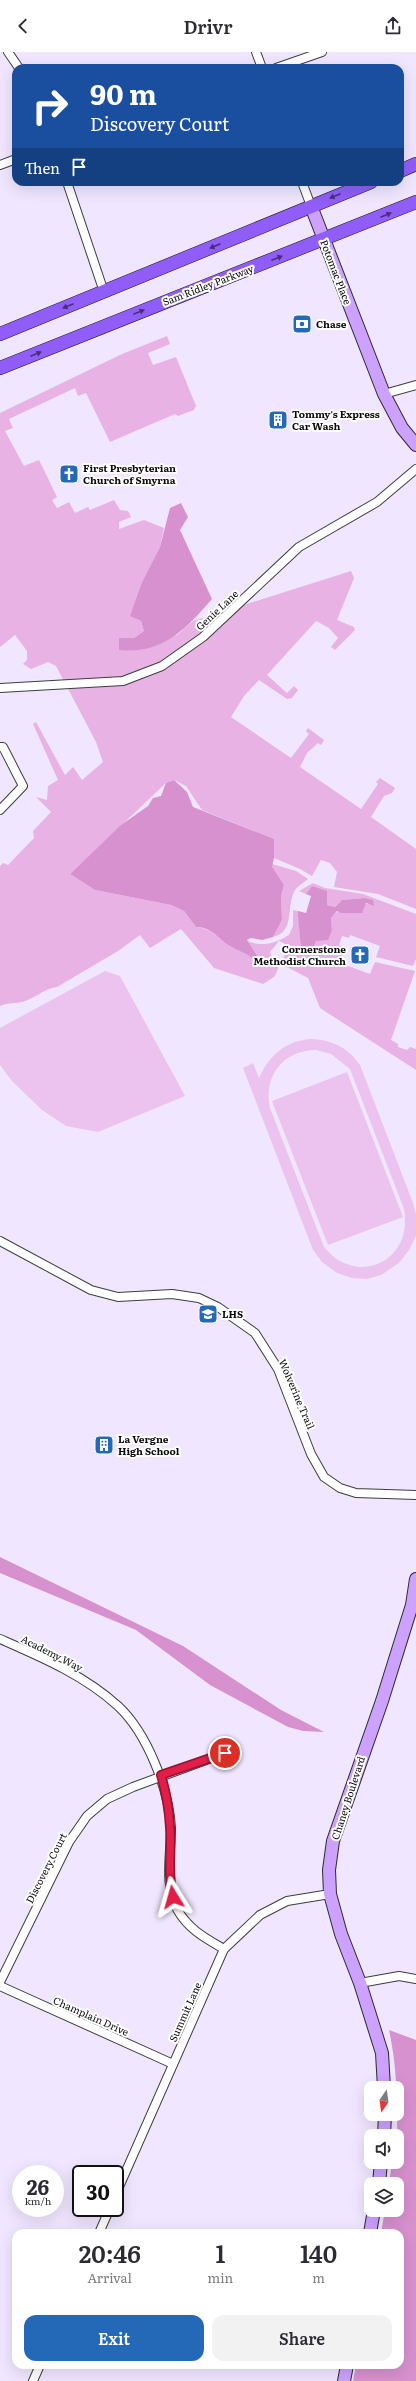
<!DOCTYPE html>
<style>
:root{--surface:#fff;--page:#f2f2f3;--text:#2b2b33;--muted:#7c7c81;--accent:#2469b8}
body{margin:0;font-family:Literata,serif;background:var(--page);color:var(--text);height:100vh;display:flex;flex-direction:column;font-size:15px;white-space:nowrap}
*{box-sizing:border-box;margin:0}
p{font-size:13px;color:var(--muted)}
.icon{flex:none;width:22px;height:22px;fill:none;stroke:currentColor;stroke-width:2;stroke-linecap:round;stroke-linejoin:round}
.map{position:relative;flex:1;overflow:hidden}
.details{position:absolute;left:12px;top:2177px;width:392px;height:140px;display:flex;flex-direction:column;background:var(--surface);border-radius:12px;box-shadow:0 4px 16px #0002}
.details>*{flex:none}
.top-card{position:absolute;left:12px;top:12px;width:392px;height:122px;border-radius:12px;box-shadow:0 4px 16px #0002;background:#1a4fa0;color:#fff;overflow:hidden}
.needle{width:26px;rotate:193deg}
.tools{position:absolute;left:364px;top:2029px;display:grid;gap:8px}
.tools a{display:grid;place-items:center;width:40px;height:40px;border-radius:8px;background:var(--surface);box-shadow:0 4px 16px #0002;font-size:20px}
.speed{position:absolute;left:12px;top:2113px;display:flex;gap:8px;font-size:20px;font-weight:700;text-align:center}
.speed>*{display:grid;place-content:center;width:52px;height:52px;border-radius:50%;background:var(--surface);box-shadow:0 4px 16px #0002;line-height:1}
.speed small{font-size:10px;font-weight:400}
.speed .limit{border:2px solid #111;border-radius:6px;background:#fff;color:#111}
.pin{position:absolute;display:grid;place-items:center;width:34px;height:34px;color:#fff;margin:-17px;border:2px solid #fff;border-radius:50%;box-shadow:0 1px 4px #0007}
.me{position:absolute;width:44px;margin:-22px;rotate:352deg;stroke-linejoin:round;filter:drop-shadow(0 0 3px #0008)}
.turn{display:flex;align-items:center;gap:14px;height:84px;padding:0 12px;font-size:18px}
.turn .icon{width:52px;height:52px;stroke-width:2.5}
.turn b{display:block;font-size:28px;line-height:34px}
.then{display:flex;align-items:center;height:38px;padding:0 12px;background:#0003;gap:8px;font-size:15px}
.eta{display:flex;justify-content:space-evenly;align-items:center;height:68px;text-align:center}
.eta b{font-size:24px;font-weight:600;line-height:28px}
.cta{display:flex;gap:8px;margin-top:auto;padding:8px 12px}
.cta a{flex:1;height:46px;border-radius:12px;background:var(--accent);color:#fff;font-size:16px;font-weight:600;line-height:46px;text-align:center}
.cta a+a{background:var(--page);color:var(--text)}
header{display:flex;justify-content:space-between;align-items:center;height:52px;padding:0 12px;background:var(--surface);font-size:18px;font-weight:600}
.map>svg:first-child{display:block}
.green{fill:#e8b2e4}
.forest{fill:#d891cf}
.pitch{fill:#ecc3ef;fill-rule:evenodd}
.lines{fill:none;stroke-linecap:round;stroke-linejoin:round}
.street-casing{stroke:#3d3d3d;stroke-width:10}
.secondary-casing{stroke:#2c2c2c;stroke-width:14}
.primary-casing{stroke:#1b1b1b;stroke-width:14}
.street{stroke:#fff;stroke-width:8}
.secondary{stroke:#cda1ff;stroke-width:12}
.primary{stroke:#915df8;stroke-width:13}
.oneway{fill:#472f75}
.route-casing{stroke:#92132f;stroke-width:10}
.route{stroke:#e11d48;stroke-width:7}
.labels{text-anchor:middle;stroke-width:4;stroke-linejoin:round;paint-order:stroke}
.street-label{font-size:10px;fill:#0a0a0a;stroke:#fff}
.poi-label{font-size:10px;font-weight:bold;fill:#0a0a0a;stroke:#fff;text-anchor:start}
</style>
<header><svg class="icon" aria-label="back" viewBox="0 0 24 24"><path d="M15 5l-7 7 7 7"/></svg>Drivr<svg class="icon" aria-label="share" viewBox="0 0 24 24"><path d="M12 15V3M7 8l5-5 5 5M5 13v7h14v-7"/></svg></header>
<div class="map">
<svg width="416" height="2329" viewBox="0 0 416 2329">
<rect width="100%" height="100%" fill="#f0e6ff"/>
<g class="green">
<path d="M167,284L170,292L148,301L153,313L176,305L196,354L194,358L178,364L175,362L110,390L86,341L78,344L75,336L9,367L13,376L5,379L24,414L39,408L57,445L52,448L57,456L69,450L75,461L88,455L90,458L114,448L120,458L128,459L131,465L119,470V477L144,468L164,476L160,495L142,530L131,564L141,569L144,579L134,586H119V598L177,583L193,569L351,519L354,526L337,568L354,575L355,578L335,598L331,595L338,586L329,576L316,569L267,623L287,641L294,634L298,638L292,646L287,647L259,628L244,644L231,665L291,706L309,682L306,679L308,676L324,688L321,693L318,691L307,701L300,715L361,757L378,732L376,730L380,726L395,736L392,741L384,744L371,765L416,797V857L378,842L334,835L337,820L330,811L321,808L312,824L300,817L274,806L273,787L202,758L186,734L174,728L166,731L70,822L95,838L171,853L184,859L196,875C215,877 217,888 232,895C242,900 244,899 254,908L258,905L247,889C263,895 274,892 289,883L293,874V858L298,859L301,898L332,878L331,866C340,854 360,850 374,853L364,846L342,848L335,855L327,853L312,834L306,842L299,839L313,831L325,836L363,842L416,862V907L413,914L376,905L380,894L350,883L349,886L342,884L339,893L345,895L340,911L370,922L375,910L415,919L391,988L398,992V995L407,998L410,995L416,997V1018L320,956L308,926L281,912L286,900L284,891L279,889L270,900L272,907L279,914L275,924L263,932L214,916L181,877L150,896L140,883L118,899L57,935C43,937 34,947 22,950C14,952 9,950 0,954V814L3,811L8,813L34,786L33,779L51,760L36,745L47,748L48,734L58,728L33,672L36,670L65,723L73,715L82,728L103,710L96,690L56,614L48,610L31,617L23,612L27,608V599L15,583L0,595V361L122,302Z"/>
<path d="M272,812L296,819L308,827C303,831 296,835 294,840C286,856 295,880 273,885L282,868L281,844L284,833L271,815Z"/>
</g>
<g class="forest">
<path d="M181,451L188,465L180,478L212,547C185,578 163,602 119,598V586H134L144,579L141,569L130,564L142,530L160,495L170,456Z"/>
<path d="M174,728L187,740L193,755L274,787V806L272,815L284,833L281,844L282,868L273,885L262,888L251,886L247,888L258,905L254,908C244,899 242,901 232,895C217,888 215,876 196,875L184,859L171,853L95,838L70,822L121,773L148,754L153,746L161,744L166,731Z"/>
<polygon points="312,834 327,839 327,853 335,855 342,848 364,846 373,848 374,854 366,851 362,861 341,861 337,859 331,866 332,878 328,888 316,889 309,904 301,898 298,864 298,859 306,861 311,844 306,842"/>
<polygon points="0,1505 183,1594 281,1658 324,1680 303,1679 288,1675 210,1633 136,1578 0,1521"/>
<path d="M389,1978L416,1988V2329H353L356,2313H400V2181H381L385,2158H397V2132H389L392,2110H397C397,2065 399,2024 389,1978Z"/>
</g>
<g class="pitch">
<polygon points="105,919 120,924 185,1044 98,1080 66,1074 42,1058 12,1029 0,1013 0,976"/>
<path d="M309,987C330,987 348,995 360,1013L413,1151L416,1162V1184L409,1198L399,1211L381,1223L367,1227L352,1226L337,1221L322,1210L313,1198L243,1016L253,1011L259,1026C269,1004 284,990 309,987ZM316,998L331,1002L350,1017L404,1157C414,1209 357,1236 324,1195L270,1056C263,1025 283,998 316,998Z"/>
<polygon points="347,1020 403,1165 328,1193 272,1049"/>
</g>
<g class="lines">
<g class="street-casing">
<g id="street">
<polyline points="8,0 19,16"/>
<polyline points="256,0 262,16"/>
<polyline points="276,16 322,0"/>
<polyline points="0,113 16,107"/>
<polyline points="67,130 104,240"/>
<polyline points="302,130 311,154"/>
<polyline points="384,342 416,333"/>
<polyline points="0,636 123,629 162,614 203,585 299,495 377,450 416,417"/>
<polyline points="0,695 3,695 23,734 0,758"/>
<polyline points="0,1189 91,1238 118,1245 172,1242 199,1246 218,1255 255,1281 278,1317 311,1402 324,1425 340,1436 356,1441 416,1443"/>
<path d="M0,1587C41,1605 84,1623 118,1654C147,1681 169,1737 171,1776C171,1801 164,1834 177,1857C188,1877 205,1886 224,1897"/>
<polyline points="0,1930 69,1790 87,1764 107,1747 133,1735 225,1701"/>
<polyline points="360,1931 399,1924 416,1927"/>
<polyline points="0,1934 173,2012"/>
<polyline points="115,2144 224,1897 260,1863 287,1849 330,1842"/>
<polyline points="99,2181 110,2156"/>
<polyline points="33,2329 40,2313"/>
</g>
</g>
<g class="secondary-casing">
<g id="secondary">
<polyline points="311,154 384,342 402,376 416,393"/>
<polyline points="384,2036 382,2001 360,1931 341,1882 330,1842 329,1818 333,1789 382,1649 412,1553 416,1527"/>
<polyline points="384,2084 385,2062"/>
<polyline points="379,2132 381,2110"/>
<polyline points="370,2181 374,2158"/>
<polyline points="344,2329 347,2313"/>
</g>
</g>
<g class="primary-casing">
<g id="primary">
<polyline points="400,119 416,112"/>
<polyline points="0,282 371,130"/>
<polyline points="0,316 416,150"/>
</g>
</g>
<use href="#street" class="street"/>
<use href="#secondary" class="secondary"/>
<use href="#primary" class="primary"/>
</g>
<defs><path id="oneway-solid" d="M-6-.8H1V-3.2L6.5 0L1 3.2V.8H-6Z"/></defs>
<g class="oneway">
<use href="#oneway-solid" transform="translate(335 144) rotate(158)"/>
<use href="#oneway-solid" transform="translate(386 163) rotate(-22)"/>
<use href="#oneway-solid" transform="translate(215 194) rotate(157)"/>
<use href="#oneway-solid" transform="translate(277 206) rotate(-21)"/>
<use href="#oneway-solid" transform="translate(68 254) rotate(158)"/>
<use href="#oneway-solid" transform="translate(139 260) rotate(-22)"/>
<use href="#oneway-solid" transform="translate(36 302) rotate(-22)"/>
</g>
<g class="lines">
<g class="route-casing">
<path id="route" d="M173,1845C167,1822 172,1798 170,1775C169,1757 166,1740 161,1723L225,1701"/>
</g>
<use href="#route" class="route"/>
</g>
<defs>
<g id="bank-square" transform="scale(1)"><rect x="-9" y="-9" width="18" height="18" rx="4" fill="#2469b8" stroke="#fff"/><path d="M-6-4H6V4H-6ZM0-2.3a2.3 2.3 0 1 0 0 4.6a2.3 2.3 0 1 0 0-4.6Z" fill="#fff"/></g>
<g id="building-square" transform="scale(1)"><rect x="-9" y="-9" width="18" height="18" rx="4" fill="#2469b8" stroke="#fff"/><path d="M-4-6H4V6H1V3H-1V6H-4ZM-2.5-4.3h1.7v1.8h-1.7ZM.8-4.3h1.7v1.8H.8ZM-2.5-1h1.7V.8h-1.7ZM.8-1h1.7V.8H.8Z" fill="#fff"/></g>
<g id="church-square" transform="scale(1)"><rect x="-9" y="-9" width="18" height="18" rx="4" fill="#2469b8" stroke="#fff"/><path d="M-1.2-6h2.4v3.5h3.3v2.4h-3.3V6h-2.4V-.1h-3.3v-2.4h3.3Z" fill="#fff"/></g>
<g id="school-square" transform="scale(1)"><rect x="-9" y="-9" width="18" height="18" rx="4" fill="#2469b8" stroke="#fff"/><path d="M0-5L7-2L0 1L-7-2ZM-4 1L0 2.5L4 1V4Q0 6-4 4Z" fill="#fff"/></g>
</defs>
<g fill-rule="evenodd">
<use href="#bank-square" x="302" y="272"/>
<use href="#building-square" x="278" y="368"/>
<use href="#church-square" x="69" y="422"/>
<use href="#church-square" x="360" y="903"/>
<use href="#school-square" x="208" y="1262"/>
<use href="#building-square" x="104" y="1393"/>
</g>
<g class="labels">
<g class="street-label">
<text transform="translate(336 220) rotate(69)" y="4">Potomac Place</text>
<text transform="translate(208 233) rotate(-21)" y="4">Sam Ridley Parkway</text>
<text transform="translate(217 558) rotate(-43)" y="4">Genie Lane</text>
<text transform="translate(297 1342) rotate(67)" y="4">Wolverine Trail</text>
<text transform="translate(52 1601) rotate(27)" y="4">Academy Way</text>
<text transform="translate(348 1746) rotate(-72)" y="4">Chaney Boulevard</text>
<text transform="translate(46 1816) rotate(-63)" y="4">Discovery Court</text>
<text transform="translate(185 1960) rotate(-66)" y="4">Summit Lane</text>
<text transform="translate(91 1964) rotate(24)" y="4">Champlain Drive</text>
</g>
<g class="poi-label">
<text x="316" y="276">Chase</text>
<text x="292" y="366">Tommy's Express<tspan x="292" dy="12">Car Wash</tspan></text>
<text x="83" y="420">First Presbyterian<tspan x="83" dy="12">Church of Smyrna</tspan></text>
<text x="346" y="901" text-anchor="end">Cornerstone<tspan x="346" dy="12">Methodist Church</tspan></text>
<text x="222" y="1266">LHS</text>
<text x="118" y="1391">La Vergne<tspan x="118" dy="12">High School</tspan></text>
</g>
</g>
</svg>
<div class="tools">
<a><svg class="needle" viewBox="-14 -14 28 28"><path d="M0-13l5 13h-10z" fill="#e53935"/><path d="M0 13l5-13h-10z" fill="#7c7c81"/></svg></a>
<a><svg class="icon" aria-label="sound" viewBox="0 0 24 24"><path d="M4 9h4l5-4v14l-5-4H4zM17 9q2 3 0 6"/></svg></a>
<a><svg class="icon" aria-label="layers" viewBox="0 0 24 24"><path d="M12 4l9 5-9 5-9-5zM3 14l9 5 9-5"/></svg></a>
</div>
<div class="speed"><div>26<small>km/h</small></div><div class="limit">30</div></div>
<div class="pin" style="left:225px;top:1701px;background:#d93025"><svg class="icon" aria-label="arrive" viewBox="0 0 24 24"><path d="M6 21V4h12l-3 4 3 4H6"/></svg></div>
<svg class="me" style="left:173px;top:1845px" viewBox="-20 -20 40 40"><path d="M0-17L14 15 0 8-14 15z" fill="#e11d48" stroke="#fff" stroke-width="4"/></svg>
<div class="top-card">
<div class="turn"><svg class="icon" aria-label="right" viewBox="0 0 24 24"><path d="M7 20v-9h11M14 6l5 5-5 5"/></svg><div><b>90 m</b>Discovery Court</div></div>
<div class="then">Then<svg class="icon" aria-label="arrive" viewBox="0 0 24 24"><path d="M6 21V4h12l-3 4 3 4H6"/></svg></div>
</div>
<section class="details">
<div class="eta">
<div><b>20:46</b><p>Arrival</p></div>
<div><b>1</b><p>min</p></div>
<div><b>140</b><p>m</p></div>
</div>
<div class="cta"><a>Exit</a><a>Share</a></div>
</section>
</div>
